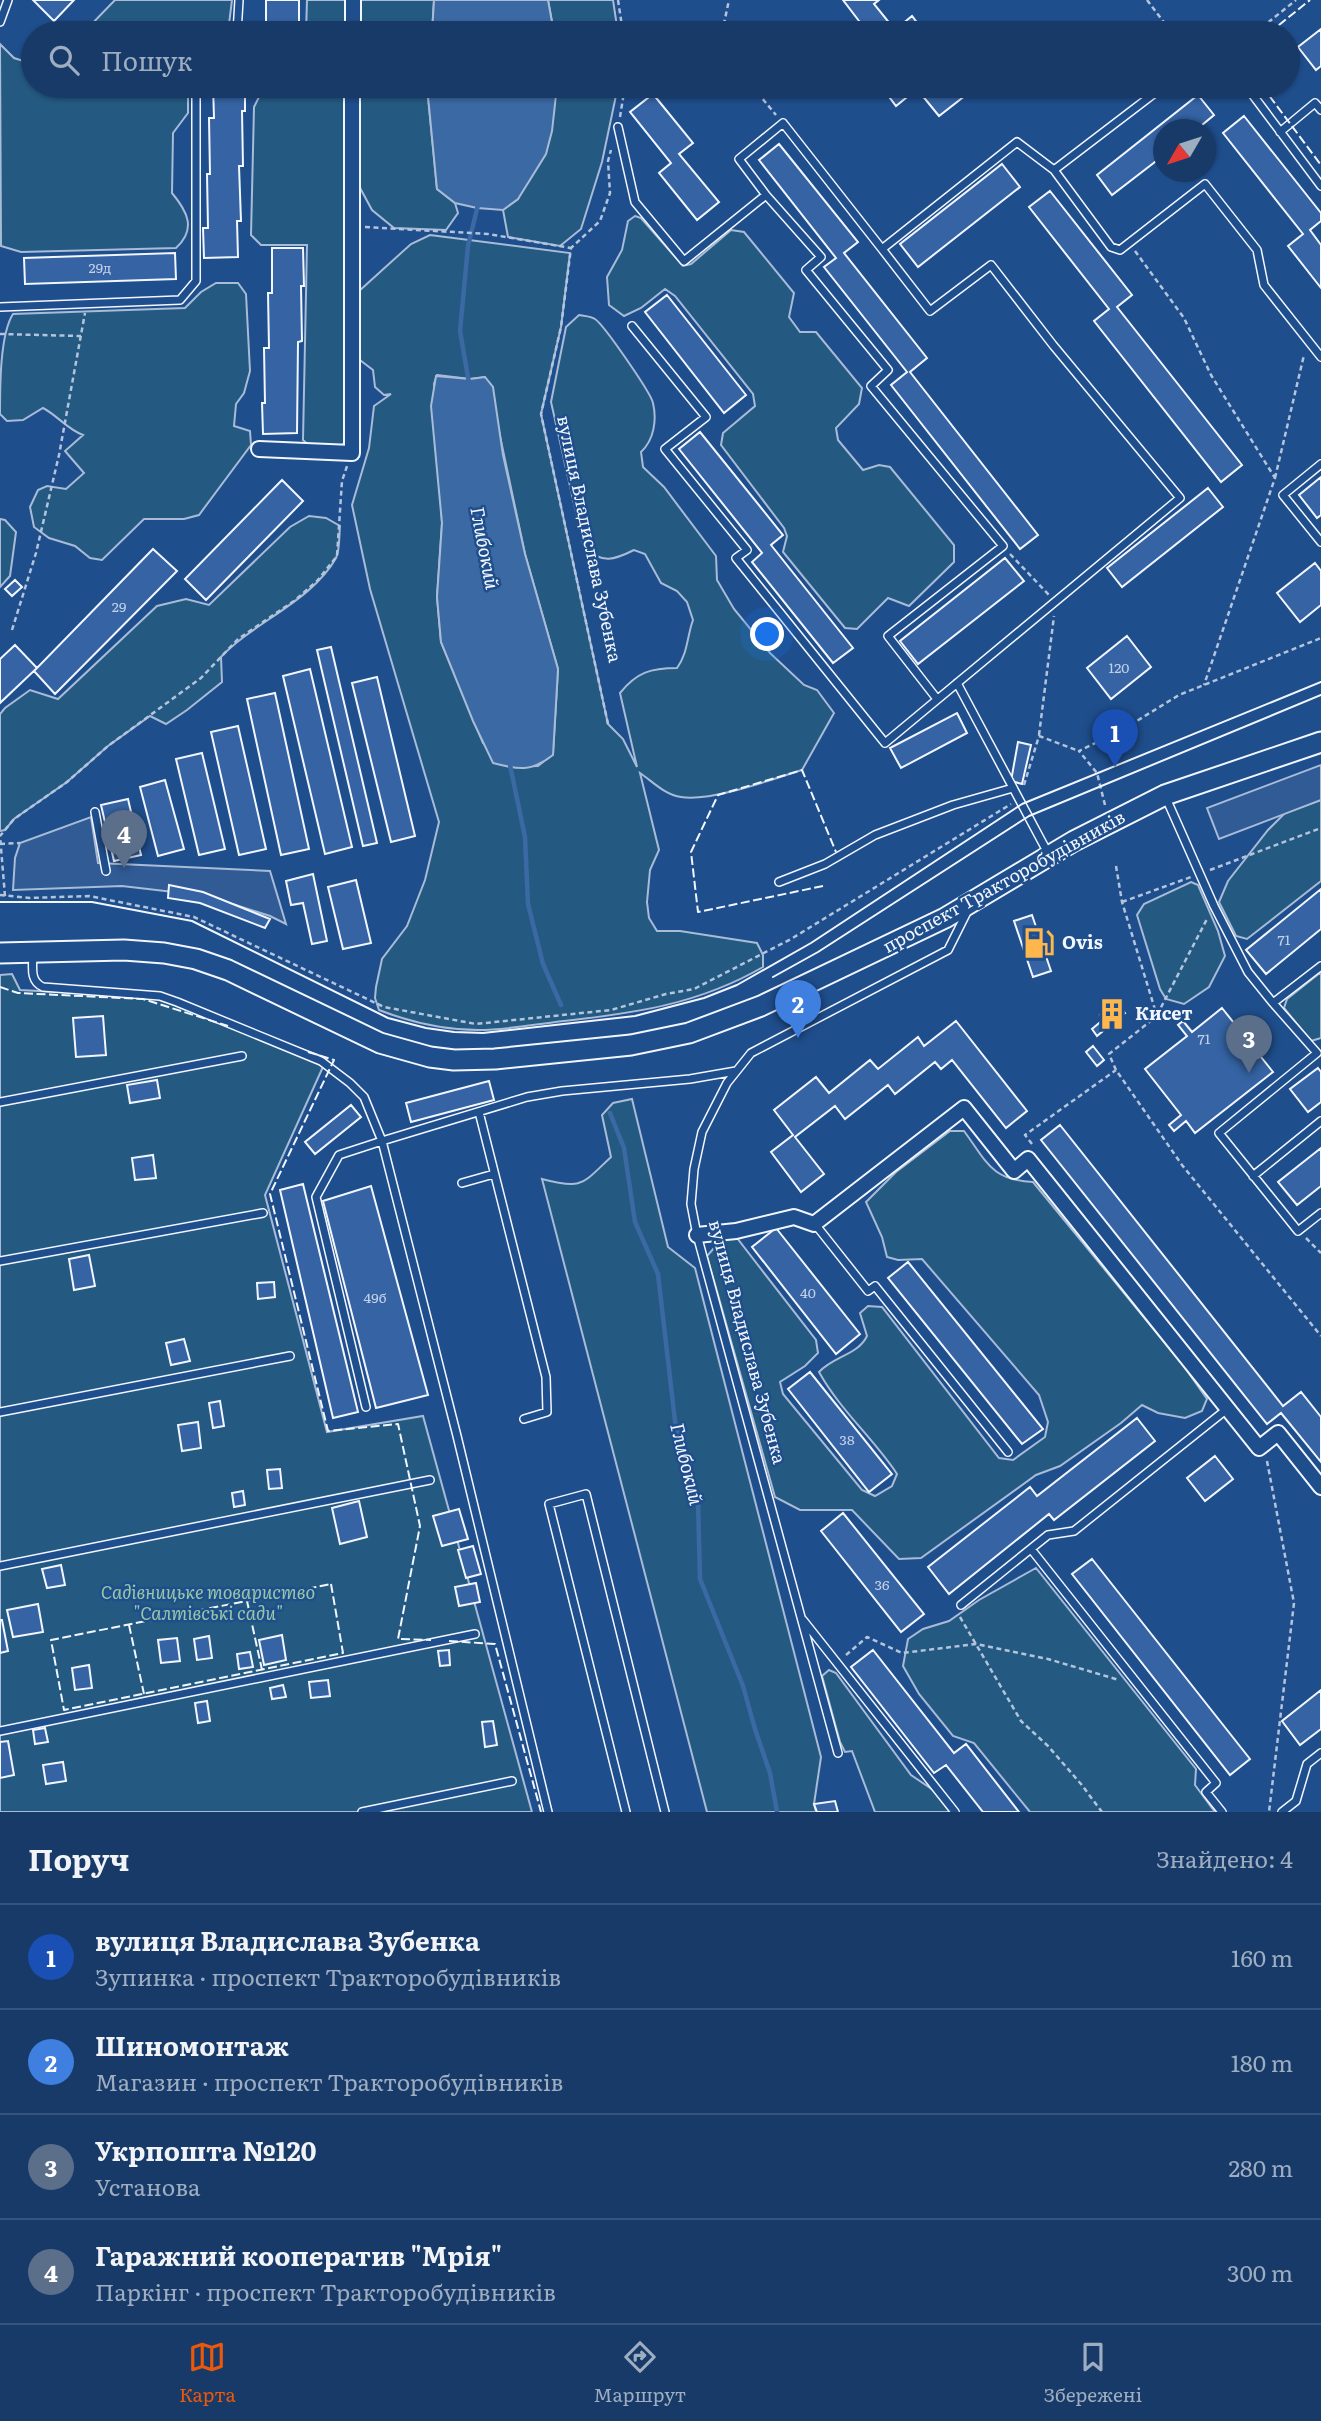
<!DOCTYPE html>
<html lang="uk">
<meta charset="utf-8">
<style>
body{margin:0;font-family:Literata,serif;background:#20416f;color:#f1f3f6}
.compass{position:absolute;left:1153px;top:119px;width:63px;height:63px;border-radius:50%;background:#173a69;box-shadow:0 2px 5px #0004;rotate:231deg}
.you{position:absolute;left:768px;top:635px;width:24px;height:24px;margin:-18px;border:5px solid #fff;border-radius:50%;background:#1a73e8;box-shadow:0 0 0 10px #1a73e833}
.badge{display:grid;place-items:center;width:46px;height:46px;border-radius:50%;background:#ea580c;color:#fff;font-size:23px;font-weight:700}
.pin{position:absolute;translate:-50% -58px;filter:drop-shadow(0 2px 4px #0008)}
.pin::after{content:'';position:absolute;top:37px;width:24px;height:21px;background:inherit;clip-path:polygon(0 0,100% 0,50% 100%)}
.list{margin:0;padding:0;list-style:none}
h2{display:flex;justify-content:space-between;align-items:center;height:91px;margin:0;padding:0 28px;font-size:30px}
h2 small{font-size:23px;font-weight:400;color:#9eadc0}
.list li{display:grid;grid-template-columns:46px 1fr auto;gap:21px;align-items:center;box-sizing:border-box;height:105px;padding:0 28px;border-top:2px solid #36547d}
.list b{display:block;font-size:26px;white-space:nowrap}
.list p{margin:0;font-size:23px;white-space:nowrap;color:#9eadc0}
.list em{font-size:23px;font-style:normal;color:#9eadc0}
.icon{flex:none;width:38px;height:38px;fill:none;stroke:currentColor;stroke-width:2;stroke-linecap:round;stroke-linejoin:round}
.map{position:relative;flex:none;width:1321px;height:1812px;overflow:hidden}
.search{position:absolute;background:#173a69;box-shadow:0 2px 5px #0004;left:21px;right:21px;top:21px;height:77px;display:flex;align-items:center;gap:18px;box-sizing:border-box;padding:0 24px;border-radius:38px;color:#9eadc0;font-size:26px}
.sheet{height:511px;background:#173a69}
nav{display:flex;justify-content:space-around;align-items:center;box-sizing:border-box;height:98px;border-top:2px solid #36547d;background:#173a69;font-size:19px;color:#9eadc0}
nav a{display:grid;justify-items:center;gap:4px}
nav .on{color:#ea580c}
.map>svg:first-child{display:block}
.green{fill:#245a82;stroke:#a8bbd7;stroke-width:2;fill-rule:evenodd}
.parking{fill:#305b95;stroke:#a8bbd7;stroke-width:2}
.water{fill:#3b69a3;stroke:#a8bbd7;stroke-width:2}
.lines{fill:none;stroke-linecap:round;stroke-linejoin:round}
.stream{stroke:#3b69a3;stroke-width:4.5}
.building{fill:#3563a3;stroke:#f2f6ff;stroke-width:2}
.lane-casing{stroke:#f2f6ff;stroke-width:10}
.street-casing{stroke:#f2f6ff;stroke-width:18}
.secondary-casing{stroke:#f2f6ff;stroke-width:23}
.path{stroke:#b3c4dc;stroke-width:2.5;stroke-dasharray:5 3.5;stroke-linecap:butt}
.lane{stroke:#1f4e8c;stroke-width:7}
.street{stroke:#1f4e8c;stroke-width:14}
.secondary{stroke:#1f4e8c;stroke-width:19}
.tram{stroke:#f2f6ff;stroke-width:2}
.fence{stroke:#f2f6ff;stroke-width:2;stroke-dasharray:9 3.5;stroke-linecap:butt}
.labels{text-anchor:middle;stroke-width:5;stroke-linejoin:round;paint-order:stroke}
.number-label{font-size:14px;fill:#c3d1e8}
.street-label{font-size:18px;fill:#f2f6ff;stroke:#1f4e8c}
.poi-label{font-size:18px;font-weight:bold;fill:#f2f6ff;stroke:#1f4e8c;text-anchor:start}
.park-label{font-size:18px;font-style:italic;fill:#97c8a6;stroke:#1f4e8c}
.water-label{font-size:19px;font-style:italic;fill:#f2f6ff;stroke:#1f4e8c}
</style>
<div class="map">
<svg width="1321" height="1812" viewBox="0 0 1321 1812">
<rect width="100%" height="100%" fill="#1f4e8c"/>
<path class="green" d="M115,0H232L229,24L210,33H83Z
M307,0H347V33H306Z
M361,0H434L432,33H360Z
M548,0H613L618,33H554Z
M0,44L14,58L33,64V86H188V113L173,133L172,193C187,211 197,229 176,248L21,252L1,246Z
M290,86H346L344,234L348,441L340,446H310L303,440L307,245H261L251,235L254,107L261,93Z
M360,86H427L437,189L455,203L458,213L446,230L394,228L372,210L359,186Z
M557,86H618L602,162L581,229L560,246L508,237L503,210L518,199L553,112Z
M635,216L641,218L683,266L691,264L731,230L744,232L794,293L789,317L800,332H816L862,388L859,404L836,428L838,440L863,470L879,465L890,467L954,545V562L909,606L888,598L857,629L845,628L783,552L787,536L784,528L721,445L723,433L755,406L753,394L675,296L665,289L641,308L624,316L609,305L607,277L622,250L628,221Z
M430,235L570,253L561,327L541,414L608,724L623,739L637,767L620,693C637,672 651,668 677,668C688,653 687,636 693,620L687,602L677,591L661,583L645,554L634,550C614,560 603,564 584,548L551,402L566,327L579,315C584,316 591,316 595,319C604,325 651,393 653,403C657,420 654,440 641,452L643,467L664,487L716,556L717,580L734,609L770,653L804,685L817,690L834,713L802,770C773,779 711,802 681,797C665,795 652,781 640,773L659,850L650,870L647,902L649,918L657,931H680L757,943L763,955V967C699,1004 636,1013 564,1021C536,1024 507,1030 479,1030C446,1030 410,1022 379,1010L375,998L376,987L382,959L407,926L425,880L439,822L370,589L352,505L369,448L374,406L391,394L384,395L375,387L373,370L356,357L358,292L411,244ZM437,375L470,379L485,377L497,422L525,554L558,669L553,754L538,766L510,767L483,743L441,642L437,597L442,523L434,384Z
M216,283H238L246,294L250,371L244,393L236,404L234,426L250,431L251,445L199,515L184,519H144L102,560L90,558L75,546L49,538L34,527L30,507L38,490L47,486L66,489L84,473L65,451L83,435C67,429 58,416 43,408L23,420L7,421L0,414C0,386 0,334 13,314L185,308L201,292Z
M309,516L326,518L340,526C339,535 340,550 336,558C312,601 254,622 221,657L222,682L187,710L166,724L150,716L108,746L67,782L14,819L5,830L0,831V714L5,708L30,690L58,699L157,606L186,599L209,605L290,527Z
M0,519L5,520L16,532L10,576L0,587Z
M1321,800V881L1247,939L1236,936L1219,902L1228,881L1268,830L1285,813Z
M1191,882L1198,885L1218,931L1225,956L1209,987L1184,1004L1166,999L1160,989L1137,915L1144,904Z
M1321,972V1038L1311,1041L1284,1008L1287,999Z
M12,974L20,990L154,997L327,1058L265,1195L327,1432L423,1416L532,1812H0V975Z
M632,1099L668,1247L695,1268L821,1757L814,1804L816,1812H707L542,1179C583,1190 582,1184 611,1157L602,1115L613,1103Z
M950,1131H964C987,1162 991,1180 1033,1182L1183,1365L1207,1399L1202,1411L1185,1418L1158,1413L1142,1405L1121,1423L1060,1466L1036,1475L921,1558L899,1559L852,1510H800L775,1497L707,1256L721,1240L737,1238L816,1340L818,1353L805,1366L780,1382L783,1394L862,1490L875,1496L892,1486L897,1474C874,1439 840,1410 819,1372C834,1356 858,1355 867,1336L860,1313L868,1306L882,1307L999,1458L1013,1460L1045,1437L1048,1422L1039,1395L922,1259L898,1260L887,1257L882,1237L866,1202L896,1172Z
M1036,1568L1196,1769L1195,1785L1215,1812H1030L974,1743L953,1736L919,1694L903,1666L908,1639L923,1629L949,1621L979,1600Z
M829,1670L836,1673L911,1775L936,1792L950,1812H875L852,1751L845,1752L840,1742L822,1676Z"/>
<path class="parking" d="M1321,765V800L1219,839L1207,808Z
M91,817L98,863L270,871L286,924L270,916L208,896L122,886L13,890L15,858L20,843Z"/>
<path class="water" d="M434,0H548L554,33H432Z
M427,86H557L552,131L546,154L518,199L503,210L477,208L455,203L437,189Z
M436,376L470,379L485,377L493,387L503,455L525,554L558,669L553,755C531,772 519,770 493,763L473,721L441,642L437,597L442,523L431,406Z"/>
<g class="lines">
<path class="stream" d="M469,383L460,331L468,246L478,205
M510,765L525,837L528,904L543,964L561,1005
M610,1113L624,1148L635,1222L658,1274L675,1421L698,1501L700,1579L743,1686L755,1729L770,1773L777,1812"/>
</g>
<path class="building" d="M33,0H74L54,21Z
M266,0H299V33H266Z
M843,0H879L874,4L895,30L912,16L925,33H843L859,21Z
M1321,29V66L1316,70L1298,47Z
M213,86H245V111H242L243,166H239L241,221H237L238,257L204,258L203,228H208L207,174H210L209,118H214Z
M881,86H967L971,91L939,116L917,89L896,106Z
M653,94L693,143L679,154L719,202L697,220L659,173L671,163L630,112Z
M1198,95L1214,115L1196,130H1164V155L1112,195L1097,175Z
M1244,116L1321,213V221L1310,230L1321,245V288L1288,246L1303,234L1223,133Z
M779,144L858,242L844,253L927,358L910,372L1038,535L1020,549L891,385L907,372L824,267L836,258L759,160Z
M1002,164L1020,187L918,267L900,244Z
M1050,191L1132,295L1117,307L1242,465L1221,482L1094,321L1109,309L1029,207Z
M272,248H303L304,286H301L302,341L298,342L297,433L263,434L262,403H265L264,348H269L268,293H272Z
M175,253L176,279L25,284L24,258Z
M667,295L746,395L724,413L645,312Z
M700,432L783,535L771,545L853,648L833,663L752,562L762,553L679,449Z
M1321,477V515L1317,518L1299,495Z
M282,480L303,501L206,600L185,579Z
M1208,488L1223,507L1122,587L1107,568Z
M153,549L177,571L55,694L34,671Z
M1005,558L1024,581L918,664L900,641Z
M1315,563L1321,571V605L1300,622L1277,593Z
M15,580L22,587L12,596L5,589Z
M1127,636L1151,667L1111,699L1087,668Z
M15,645L37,668L0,703V659Z
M331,647L377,843L363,846L317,650Z
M310,669L352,847L325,854L283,676Z
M377,677L415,836L391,842L352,683Z
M275,693L309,849L281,855L247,699Z
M957,713L967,733L901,768L890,748Z
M238,726L266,849L239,855L211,732Z
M1018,742L1031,745L1022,784L1011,781Z
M202,753L225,849L199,855L176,759Z
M165,780L184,849L158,856L140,787Z
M128,799L141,855L114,861L101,805Z
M313,874L327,941L312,944L303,903L291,905L286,881Z
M356,880L371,943L343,949L328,887Z
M169,885L203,892L270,919L265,928L200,903L168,898Z
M1321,889V929L1266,974L1246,950Z
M1032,915L1051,971L1033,977L1014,921Z
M1116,1002L1125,1013L1109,1026L1100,1015Z
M1222,1008L1273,1072L1195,1133L1186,1121L1174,1131L1169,1125L1181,1115L1145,1069L1187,1036L1178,1025L1183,1021L1192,1032Z
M103,1016L106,1055L76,1057L73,1018Z
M1104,1019L1109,1026L1097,1036L1092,1029Z
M956,1021L1027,1111L1006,1128L952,1060L941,1069L935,1062L895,1094L888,1085L845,1119L835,1106L795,1137L824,1174L801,1192L771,1152L793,1135L774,1110L816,1077L829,1093L870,1060L878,1069L918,1037L924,1046Z
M1093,1046L1104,1060L1097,1066L1086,1052Z
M1318,1068L1321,1072V1102L1308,1112L1290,1089Z
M157,1080L160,1098L130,1103L127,1085Z
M489,1081L494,1100L411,1122L406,1103Z
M351,1105L361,1117L315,1154L305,1142Z
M1060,1125L1283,1406L1301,1392L1321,1417V1462L1281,1413L1267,1424L1041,1140Z
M1321,1148V1186L1297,1205L1278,1182Z
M153,1155L156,1178L135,1180L132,1158Z
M303,1184L358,1412L333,1418L280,1190Z
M371,1186L428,1395L376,1408L323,1201Z
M776,1228L860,1334L836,1354L752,1247Z
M89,1255L95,1286L74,1290L69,1259Z
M908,1262L1043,1429L1022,1444L888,1278Z
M274,1282L275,1297L258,1299L257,1283Z
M184,1339L190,1361L171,1365L166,1343Z
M810,1372L892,1474L869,1492L788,1389Z
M220,1401L224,1426L213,1428L209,1403Z
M1137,1418L1155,1441L1054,1520L1049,1514L949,1594L928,1567L1030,1487L1037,1496Z
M198,1422L201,1448L182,1451L178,1425Z
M1215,1456L1233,1479L1205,1501L1187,1478Z
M280,1469L282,1488L269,1489L267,1470Z
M243,1491L245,1505L234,1507L232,1493Z
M359,1501L367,1537L340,1544L332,1508Z
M459,1509L468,1539L442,1546L433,1516Z
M843,1513L924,1614L901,1632L821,1531Z
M473,1546L481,1574L466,1578L458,1550Z
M1092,1559L1250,1759L1230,1775L1072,1574Z
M61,1565L65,1585L47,1588L42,1569Z
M476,1583L480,1602L459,1606L455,1587Z
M38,1604L43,1632L13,1637L7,1610Z
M0,1620H2L8,1651L0,1653Z
M282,1635L286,1660L264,1665L259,1640Z
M209,1636L212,1658L197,1660L194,1639Z
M177,1638L180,1661L161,1663L158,1640Z
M449,1650L450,1665L440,1666L438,1651Z
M873,1650L954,1753L966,1744L1019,1812H983L946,1765L934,1773L851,1667Z
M250,1652L253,1667L239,1669L237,1654Z
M89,1665L92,1688L75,1690L72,1668Z
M328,1680L330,1696L311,1698L309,1682Z
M283,1685L286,1697L272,1699L270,1688Z
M1321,1690V1729L1300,1745L1282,1721Z
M207,1701L210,1721L198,1723L195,1703Z
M493,1721L497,1745L485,1747L482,1722Z
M45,1728L48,1742L35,1744L33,1730Z
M8,1741L14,1775L0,1778V1742Z
M63,1762L66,1781L46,1784L43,1765Z
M835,1801L838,1812H817L814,1804Z"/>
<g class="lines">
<defs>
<path id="lane" d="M0,22L8,0
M237,33L239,0
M1246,86L1321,186
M618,127L635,202L684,261L766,195L739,159L783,123L882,249
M1280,132L1315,103L1321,110
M1054,170L1111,247L1120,250L1205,184L1257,250L1264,285L1321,357
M766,195L821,257L806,270L888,370L871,386L1003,546L888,636L937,699
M0,307L180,300L196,281V86
M632,326L706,417L665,449L747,550L736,558L885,743L1180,498L1053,345L991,265L930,311L882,249L1017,142L1054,170L1164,86
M1321,464L1283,495L1321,542
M957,683L1049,855
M1166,798L1214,906L1248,972L1273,1003L1321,966
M95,812L106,871
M779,882L825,864L875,835L953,805L1013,788
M33,953C33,966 29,981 43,987L160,996L177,1002L321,1061L350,1083L364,1097L382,1141L339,1155L316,1197L366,1407
M1273,1003L1317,1053L1219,1133L1298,1231L1321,1213
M0,1102L242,1056
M479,1112L546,1377L547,1412L524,1419
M1253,1176L1321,1121
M462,1183L494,1174
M815,1224L868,1291L875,1286L1008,1452
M0,1261L263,1213
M0,1412L290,1356
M1031,1549L1216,1783L1206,1792L1222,1812
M0,1566L430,1480
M961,1605L1048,1535L1074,1531L1227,1409
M803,1620L955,1812
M0,1731L475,1634
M838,1753L697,1235L691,1204L694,1169L702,1132L727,1083L751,1053L948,950L968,910
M362,1812L512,1781
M548,1812L457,1436L382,1141L527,1097L562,1091L690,1079L736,1071
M626,1812L549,1504L586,1494L665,1812
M1282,1812L1296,1801L1307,1764L1321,1753"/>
<path id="street" d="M353,33V0
M259,449L352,453V86
M697,1235L736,1231L794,1217L814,1224L964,1108L1014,1171L1028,1159L1259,1448L1278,1433L1321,1487"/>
<path id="secondary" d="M0,953L124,950L164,953L196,959L228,970L380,1043L430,1057L454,1060L495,1059L631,1045L689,1033L761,1006L945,918L1074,841L1165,795L1321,742"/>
</defs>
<use href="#lane" class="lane-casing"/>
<use href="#street" class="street-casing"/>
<use href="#secondary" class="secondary-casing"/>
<path class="path" d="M618,0L623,33
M1147,0L1172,33
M722,33L729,0
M1255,33L1296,0
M752,86L776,115
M620,117L625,86
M365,227L488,234L571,248
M1135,251L1184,318L1211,375L1275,478L1204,685
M0,334L81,336
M1275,478L1304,355
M1010,554L1049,595
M12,630L36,553L59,455L85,313
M608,724L541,414L561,327L571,248L600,221L610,193L608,161L611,150
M1039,735L1054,616
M1024,785L1039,736L1079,751
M1105,805L1097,773L1079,751L1122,730L1179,695L1321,638
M0,844L20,843
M1116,866L1122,902L1157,1016L1109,1054L1116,1070L1182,1165L1321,1336
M1210,870L1321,828
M0,895L30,898L89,896L194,917L384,1007L476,1024L611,1010L666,994L694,989L791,939L1011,804
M5,896L0,836L14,819L67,782L108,746L201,678L238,639L294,601L317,581L337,556L342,481L347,466
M1122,902L1191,877
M1157,1015L1207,919
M1032,1144L1025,1135L1116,1070
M1306,1238L1321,1253
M1267,1461L1294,1603L1269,1812
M960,1617L1021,1721L1048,1746L1081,1784L1102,1812
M846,1655L867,1637L902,1653L976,1644L1048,1659L1119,1680"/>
<use href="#lane" class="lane"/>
<use href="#street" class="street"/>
<use href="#secondary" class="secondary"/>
<path class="tram" d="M0,902H92L192,921L388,1018L426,1028L454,1032L483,1033L635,1016L704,998L737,985L811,943L1022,804L1321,682
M773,977L818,952L1029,816L1321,695"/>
<path class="fence" d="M1269,33L1310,0
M1262,86L1321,165
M823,886L698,912L691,852L718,795L802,770L836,852
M0,987L18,993L143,999L228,1026
M308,1052L334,1060L270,1194L328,1431L398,1424L420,1526L398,1639L431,1640
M331,1584L343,1653L64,1710L51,1640Z
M247,1601L262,1670
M129,1625L144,1694
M449,1641L495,1644L541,1812"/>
</g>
<defs>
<symbol id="fuel-bare" viewBox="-9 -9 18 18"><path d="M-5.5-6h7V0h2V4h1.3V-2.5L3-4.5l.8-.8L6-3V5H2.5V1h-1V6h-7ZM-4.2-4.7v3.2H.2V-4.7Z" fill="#ffb74d" stroke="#1f4e8c" stroke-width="2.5" paint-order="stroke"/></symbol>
<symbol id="building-bare" viewBox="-9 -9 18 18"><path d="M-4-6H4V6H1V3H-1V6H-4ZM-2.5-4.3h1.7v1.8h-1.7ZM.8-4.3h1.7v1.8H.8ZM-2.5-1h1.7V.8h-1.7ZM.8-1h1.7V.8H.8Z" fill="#ffb74d" stroke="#1f4e8c" stroke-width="2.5" paint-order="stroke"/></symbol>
</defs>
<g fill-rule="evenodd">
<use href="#fuel-bare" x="1017" y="921" width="44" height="44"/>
<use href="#building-bare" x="1090" y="992" width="44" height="44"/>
</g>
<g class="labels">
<g class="number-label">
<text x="100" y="273">29д</text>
<text x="119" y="612">29</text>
<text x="1119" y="673">120</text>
<text x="1284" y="945">71</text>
<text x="1204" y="1044">71</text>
<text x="808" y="1298">40</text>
<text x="375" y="1303">49б</text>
<text x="847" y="1445">38</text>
<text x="882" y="1590">36</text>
</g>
<g class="street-label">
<text transform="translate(589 539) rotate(78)" y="6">вулиця Владислава Зубенка</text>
<text transform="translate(1004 882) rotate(-29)" y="6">проспект Тракторобудівників</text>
<text transform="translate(747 1342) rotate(75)" y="6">вулиця Владислава Зубенка</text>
</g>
<g class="poi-label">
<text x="1062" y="949">Ovis</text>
<text x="1135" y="1020">Кисет</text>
</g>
<g class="park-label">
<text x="208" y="1599">Садівницьке товариство<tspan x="208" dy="21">"Салтівські сади"</tspan></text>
</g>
<g class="water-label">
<text transform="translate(485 548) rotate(79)" y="7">Глибокий</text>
<text transform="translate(687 1464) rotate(76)" y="7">Глибокий</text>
</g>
</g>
</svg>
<svg class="compass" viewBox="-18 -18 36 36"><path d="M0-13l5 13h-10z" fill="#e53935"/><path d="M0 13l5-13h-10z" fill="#9eadc0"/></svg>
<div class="you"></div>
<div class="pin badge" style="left:1115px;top:767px;background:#1a4fb4">1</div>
<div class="pin badge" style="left:798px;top:1038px;background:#3f7fe0">2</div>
<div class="pin badge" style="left:1249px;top:1073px;background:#5c6f8a">3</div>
<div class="pin badge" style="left:124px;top:868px;background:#5c6f8a">4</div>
<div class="search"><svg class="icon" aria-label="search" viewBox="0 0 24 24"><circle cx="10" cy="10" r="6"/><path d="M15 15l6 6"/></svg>Пошук</div>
</div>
<section class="sheet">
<h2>Поруч<small>Знайдено: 4</small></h2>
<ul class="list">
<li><span class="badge" style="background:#1a4fb4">1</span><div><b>вулиця Владислава Зубенка</b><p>Зупинка · проспект Тракторобудівників</p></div><em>160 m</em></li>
<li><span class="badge" style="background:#3f7fe0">2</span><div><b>Шиномонтаж</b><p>Магазин · проспект Тракторобудівників</p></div><em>180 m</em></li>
<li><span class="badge" style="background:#5c6f8a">3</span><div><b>Укрпошта №120</b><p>Установа</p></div><em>280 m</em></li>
<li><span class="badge" style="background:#5c6f8a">4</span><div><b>Гаражний кооператив &quot;Мрія&quot;</b><p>Паркінг · проспект Тракторобудівників</p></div><em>300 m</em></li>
</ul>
</section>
<nav>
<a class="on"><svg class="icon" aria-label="map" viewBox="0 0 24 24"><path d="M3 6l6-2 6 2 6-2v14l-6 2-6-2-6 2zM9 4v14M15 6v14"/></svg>Карта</a>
<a><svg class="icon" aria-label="directions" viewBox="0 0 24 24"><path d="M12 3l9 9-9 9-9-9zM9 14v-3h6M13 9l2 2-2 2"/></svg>Маршрут</a>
<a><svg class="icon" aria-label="saved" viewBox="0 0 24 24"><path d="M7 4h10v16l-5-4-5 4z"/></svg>Збережені</a>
</nav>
